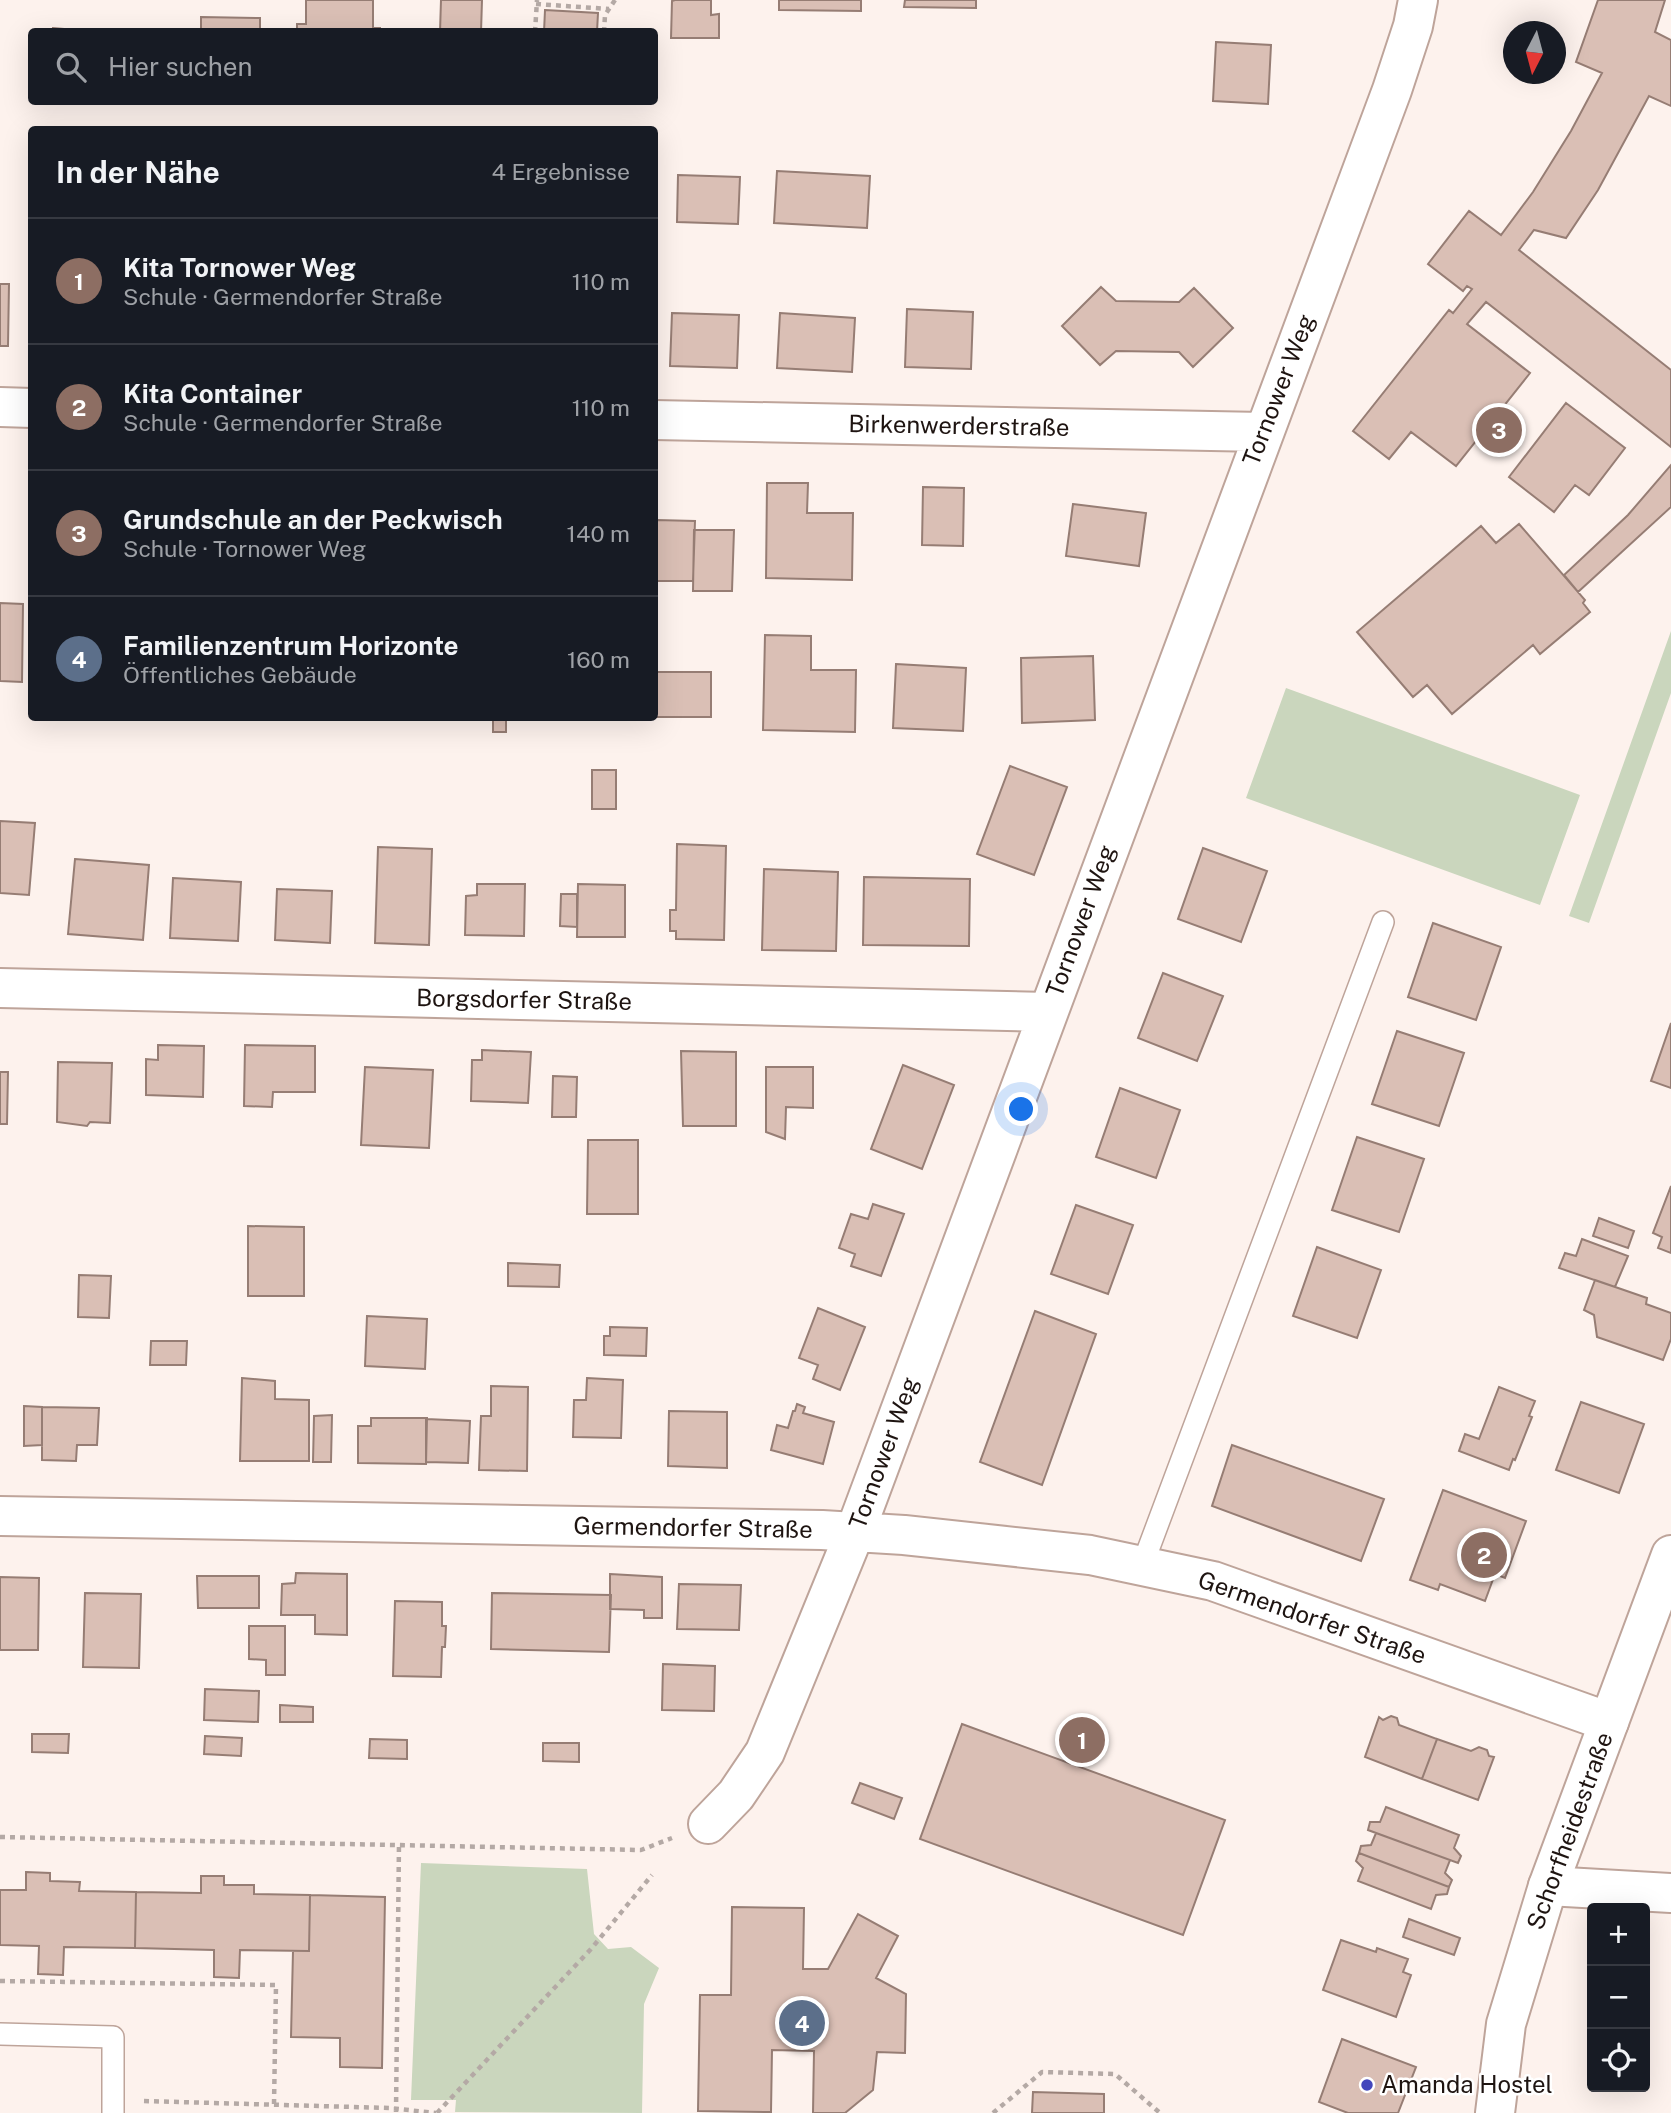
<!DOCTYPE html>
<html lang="de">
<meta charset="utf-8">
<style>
body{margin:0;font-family:"Public Sans",sans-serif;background:#20242c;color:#f1f3f6}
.controls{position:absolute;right:21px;bottom:21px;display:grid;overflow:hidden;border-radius:7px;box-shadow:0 7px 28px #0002}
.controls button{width:63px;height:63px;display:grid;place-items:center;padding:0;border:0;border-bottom:2px solid #363941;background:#171b24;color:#f1f3f6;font:35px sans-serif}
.compass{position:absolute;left:1503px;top:21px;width:63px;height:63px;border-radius:50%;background:#171b24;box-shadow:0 7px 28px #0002;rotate:186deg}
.you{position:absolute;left:1022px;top:1110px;width:24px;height:24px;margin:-18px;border:5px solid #fff;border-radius:50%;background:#1a73e8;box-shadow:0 0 0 10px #1a73e833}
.badge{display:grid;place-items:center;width:46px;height:46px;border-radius:50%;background:#a3a6dc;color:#fff;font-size:23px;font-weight:700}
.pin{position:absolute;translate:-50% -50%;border:4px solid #fff;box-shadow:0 2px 7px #0006}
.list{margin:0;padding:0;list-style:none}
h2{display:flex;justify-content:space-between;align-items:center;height:91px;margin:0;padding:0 28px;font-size:30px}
h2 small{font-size:23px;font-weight:400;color:#9ea1a6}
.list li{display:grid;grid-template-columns:46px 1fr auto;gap:21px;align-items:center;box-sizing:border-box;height:126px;padding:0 28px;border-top:2px solid #363941}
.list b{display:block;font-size:26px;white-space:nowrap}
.list p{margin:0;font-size:23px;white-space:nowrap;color:#9ea1a6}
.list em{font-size:23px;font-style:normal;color:#9ea1a6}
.icon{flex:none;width:38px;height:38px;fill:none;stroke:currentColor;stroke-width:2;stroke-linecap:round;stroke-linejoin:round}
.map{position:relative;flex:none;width:1671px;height:2113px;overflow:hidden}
.search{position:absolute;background:#171b24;box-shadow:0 7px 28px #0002;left:28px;top:28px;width:630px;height:77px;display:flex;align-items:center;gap:18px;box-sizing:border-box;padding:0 24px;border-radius:7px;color:#9ea1a6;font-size:26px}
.panel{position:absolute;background:#171b24;box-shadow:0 7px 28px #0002;left:28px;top:126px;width:630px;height:595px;border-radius:7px}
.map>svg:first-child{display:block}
.green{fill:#cad6bd}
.building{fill:#dabfb5;stroke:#967d74;stroke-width:2}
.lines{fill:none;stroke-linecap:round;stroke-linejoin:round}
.lane-casing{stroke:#bea49a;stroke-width:24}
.street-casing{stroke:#bea49a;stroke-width:42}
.secondary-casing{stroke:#bea49a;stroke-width:42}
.path{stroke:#b4a9a5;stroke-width:4.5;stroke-dasharray:5 5;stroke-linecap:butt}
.lane{stroke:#fff;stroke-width:21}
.street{stroke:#fff;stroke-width:38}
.secondary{stroke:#fff;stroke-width:38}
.poi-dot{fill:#4347bc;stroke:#fff;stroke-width:2.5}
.labels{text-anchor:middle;stroke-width:5;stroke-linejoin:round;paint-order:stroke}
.street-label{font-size:24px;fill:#1e1411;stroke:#fff}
.poi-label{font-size:24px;fill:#1e1411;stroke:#fff;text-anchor:start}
</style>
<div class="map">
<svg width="1671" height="2113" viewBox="0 0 1671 2113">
<rect width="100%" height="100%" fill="#fdf2ed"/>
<path class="green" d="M1671,631V693L1589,923L1569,916Z
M1286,688L1580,795L1540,905L1246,798Z
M421,1863L587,1869L594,1934L608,1949L631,1947L659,1968L644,2004L642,2113L455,2112L456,2100H411Z"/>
<path class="building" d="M306,0H373V28H380V32H297V24H306Z
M441,0H482L481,32H440Z
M675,0H711V15L719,14V38H671L672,1Z
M779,0H861V11L779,10Z
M905,0H976V8L904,7Z
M1598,0H1665L1655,32L1671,40V106L1649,96L1598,190L1566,238L1534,230L1519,250L1671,370V447L1486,302L1467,324L1530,373L1456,466L1411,432L1389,459L1353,431L1449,310L1453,313L1472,289L1467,286L1463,291L1428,264L1469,211L1501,235L1533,192L1571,131L1602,73L1576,62Z
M545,10L598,13L597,32H544Z
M201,17L260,18V32H201Z
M53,28L98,32H53Z
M1216,42L1271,45L1268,104L1213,101Z
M777,171L870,176L867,228L774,223Z
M678,175L740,177L738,224L677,222Z
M0,284H9L8,346H0Z
M1101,287L1116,301L1179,302L1194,288L1233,328L1193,367L1179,352L1116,351L1100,365L1062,326Z
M907,309L973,312L971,369L905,367Z
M672,313L739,315L737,368L670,366Z
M780,313L855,318L852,372L777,368Z
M1566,403L1625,448L1589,495L1575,485L1554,512L1509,477Z
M1671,465V507L1578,592L1564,575L1628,515Z
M767,483H808L807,513H853L852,580L766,578Z
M923,487L964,488L963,546L922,545Z
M1073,504L1146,513L1139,566L1066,556Z
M656,520L695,521L693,581H655Z
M1519,524L1585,600L1583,603L1590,612L1540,654L1533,645L1452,714L1427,685L1413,697L1357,632L1481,526L1496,543Z
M694,530H734L732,591H693Z
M0,603L23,604L22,682L0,681Z
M765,635L811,636V670H856L855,732L763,730Z
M1093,656L1095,720L1022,723L1021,658Z
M896,664L966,668L963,731L893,728Z
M654,672H711V717H654Z
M493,718H506V732H493Z
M1010,766L1067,787L1034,875L977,854Z
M592,770H616V809H592Z
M0,821L35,823L29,895L0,893Z
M677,844L726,846L724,940L676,939V931H670V910H676Z
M378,847L432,849L429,945L375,943Z
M1203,848L1267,871L1241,942L1178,919Z
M75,859L149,865L143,940L68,934Z
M764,869L838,872L836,951L762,950Z
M864,877L970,879L969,946L863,945Z
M173,878L241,882L238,941L170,938Z
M477,884H525L524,936L465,935L466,896L477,895Z
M578,884L625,885V937H577Z
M277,889L332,891L330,943L275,940Z
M561,894H577V927L560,926Z
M1433,923L1501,947L1476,1020L1408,997Z
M1163,973L1223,996L1197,1061L1138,1038Z
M1671,1023V1088L1651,1081Z
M1397,1031L1464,1053L1439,1126L1372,1104Z
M158,1045L204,1046L203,1097L146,1095V1059L158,1060Z
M245,1045L315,1046V1092H273L272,1107L244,1106Z
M482,1050L531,1052L528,1103L471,1101L472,1060H482Z
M681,1051L736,1052V1126H683Z
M58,1062L112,1063L110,1123L90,1122L87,1126L57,1122Z
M903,1065L954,1085L922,1169L871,1149Z
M365,1067L433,1070L429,1148L361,1145Z
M766,1067H813V1108L786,1107L785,1139L766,1132Z
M0,1072H8L7,1124H0Z
M553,1076L577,1077L576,1117H552Z
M1120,1088L1180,1110L1156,1178L1096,1157Z
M1357,1137L1424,1159L1399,1232L1332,1210Z
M588,1140H638V1214H587Z
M1671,1186V1253L1658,1248L1662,1237L1653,1233Z
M873,1204L904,1214L881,1276L851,1266L855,1254L839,1248L851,1214L868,1219Z
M1076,1205L1133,1225L1108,1294L1051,1274Z
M1599,1218L1634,1231L1628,1248L1593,1236Z
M248,1226L304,1227V1296H248Z
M1582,1239L1628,1256L1615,1287L1559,1268L1565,1253L1576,1256Z
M1317,1247L1381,1270L1357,1338L1293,1316Z
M508,1263L560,1265L559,1287L508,1286Z
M79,1275L111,1276L109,1318L78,1317Z
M1595,1280L1647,1298L1646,1304L1671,1313V1339L1663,1360L1597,1337L1594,1315L1584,1310Z
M818,1308L865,1327L840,1390L813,1379L818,1365L799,1358Z
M1035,1311L1096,1334L1042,1485L980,1462Z
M367,1316L427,1319L425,1369L365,1366Z
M610,1327L647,1328L646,1356L604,1355V1336H610Z
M151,1341H187L186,1365H150Z
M242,1378L275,1381V1399L309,1400V1461H240Z
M587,1378L623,1380L621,1438L573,1437L574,1400H586Z
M491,1386L528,1387L527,1471L479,1470L481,1416H491Z
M1499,1387L1535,1401L1529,1416L1532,1417L1515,1460L1513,1459L1509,1470L1459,1451L1465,1434L1479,1439Z
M1581,1402L1644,1424L1619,1493L1556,1470Z
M797,1404L805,1407L803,1413L834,1422L823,1464L771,1450L777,1425L788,1428L793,1411H795Z
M24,1406L42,1407V1445L24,1446Z
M42,1407L99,1408L97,1445H77L76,1461L42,1460Z
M669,1411L727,1412V1468L668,1466Z
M332,1415L331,1462H313L314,1416Z
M371,1418H427L426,1464L358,1463V1426H371Z
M426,1419L470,1421L468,1463L426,1462Z
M1232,1445L1384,1499L1361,1561L1212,1506Z
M1443,1490L1526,1521L1505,1578L1495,1574L1485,1601L1440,1584L1438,1590L1410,1580Z
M296,1573L347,1574V1635L315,1634V1615H281L282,1584L295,1583Z
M610,1574L662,1577V1618H644V1610L610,1609Z
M197,1576H259V1608H198Z
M0,1577L39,1578L38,1650H0Z
M679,1584L741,1585L739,1630L677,1629Z
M85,1593L141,1594L139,1668L83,1667Z
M492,1593L611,1595L609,1652L491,1649Z
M395,1601L442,1602V1626H446L445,1647H442L441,1677L393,1676Z
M249,1626H285V1675H266V1660L249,1659Z
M663,1664L715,1666L714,1711L662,1710Z
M205,1689L259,1691L258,1722L204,1720Z
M280,1705L313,1707V1722H280Z
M1391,1716L1397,1718L1399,1725L1437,1739L1422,1779L1365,1757L1379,1717L1383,1720Z
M962,1724L1225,1820L1183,1935L920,1839Z
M32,1734H69L68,1753L32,1752Z
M205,1736L242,1738L241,1756L204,1754Z
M370,1739L407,1740V1759L369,1758Z
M1437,1739L1471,1751L1479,1747L1487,1750L1489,1756L1494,1757L1478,1800L1422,1779Z
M543,1743H579V1762L543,1761Z
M860,1783L902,1798L894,1819L852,1803Z
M1386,1807L1459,1835L1454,1848L1461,1856L1458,1863L1368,1830L1370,1822H1380Z
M1376,1833L1450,1860L1445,1873L1452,1880L1449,1887L1359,1853L1361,1846L1371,1845Z
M1359,1853L1449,1887L1447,1894L1436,1895L1431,1909L1358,1881L1363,1868L1356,1861Z
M26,1872L50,1873V1881L80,1882L79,1891L136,1892L135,1948L64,1947L63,1975L38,1974L39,1946L0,1945V1890H26Z
M201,1876H224V1885H254V1894L310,1895L309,1951L240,1950L239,1978L214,1977V1950L135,1948L136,1892L201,1893Z
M310,1895L385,1897L382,2068L340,2067V2038L291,2037L293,1951H309Z
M732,1907L804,1908L803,1969H828L858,1914L898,1936L876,1978L906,1994L905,2053L877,2052L873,2090L845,2113H813L814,2051L772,2050L771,2112L698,2111L700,1995H731Z
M1409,1919L1460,1938L1454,1955L1403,1937Z
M1341,1940L1376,1952L1377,1948L1408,1959L1403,1972L1411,1975L1396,2017L1323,1990Z
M1342,2039L1416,2067L1398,2113H1348L1319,2102Z
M1033,2092L1104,2094V2113H1032Z"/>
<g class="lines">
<defs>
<path id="lane" d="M1142,1566L1383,922
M0,2034L113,2037V2113"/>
<path id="street" d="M0,407L32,408
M654,420L1263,432
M0,988L1048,1012
M0,1516L822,1530L904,1535L1090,1555L1213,1581L1609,1722
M708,1824L736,1795L765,1752L855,1532L1392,90L1413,26L1418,0
M1548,1886L1671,1893"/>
<path id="secondary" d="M1495,2113L1506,2024L1548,1886L1671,1555"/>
</defs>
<use href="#lane" class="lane-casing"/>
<use href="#street" class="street-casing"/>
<use href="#secondary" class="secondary-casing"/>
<path class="path" d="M536,4L609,9
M535,32L537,0
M604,32L605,15L615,0
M0,1837L641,1850L672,1838
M0,1981L276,1985L274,2105
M144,2101L389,2108L436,2113
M396,2112L399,1843
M437,2113L591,1949L652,1875
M993,2113L1042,2072L1115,2074L1160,2113"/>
<use href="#lane" class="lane"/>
<use href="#street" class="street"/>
<use href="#secondary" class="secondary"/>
</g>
<circle class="poi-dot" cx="1367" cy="2085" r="7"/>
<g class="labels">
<g class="street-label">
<text transform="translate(1279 390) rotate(-69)" y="8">Tornower Weg</text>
<text transform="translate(959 426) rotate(1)" y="8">Birkenwerderstraße</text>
<text transform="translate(1081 921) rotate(-70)" y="8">Tornower Weg</text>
<text transform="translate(524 1000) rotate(1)" y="8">Borgsdorfer Straße</text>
<text transform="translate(884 1453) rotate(-70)" y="8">Tornower Weg</text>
<text transform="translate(693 1528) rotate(1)" y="8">Germendorfer Straße</text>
<text transform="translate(1312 1618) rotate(19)" y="8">Germendorfer Straße</text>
<text transform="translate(1570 1831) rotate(-70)" y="8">Schorfheidestraße</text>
</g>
<g class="poi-label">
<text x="1381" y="2093">Amanda Hostel</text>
</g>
</g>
</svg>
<div class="controls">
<button>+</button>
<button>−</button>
<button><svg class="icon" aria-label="locate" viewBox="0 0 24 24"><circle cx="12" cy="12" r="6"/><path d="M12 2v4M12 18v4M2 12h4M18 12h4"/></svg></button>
</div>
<svg class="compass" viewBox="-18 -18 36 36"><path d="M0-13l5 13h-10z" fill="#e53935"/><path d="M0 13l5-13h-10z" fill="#9ea1a6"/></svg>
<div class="you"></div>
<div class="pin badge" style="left:1082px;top:1740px;background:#8d6e63">1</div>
<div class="pin badge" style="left:1484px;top:1555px;background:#8d6e63">2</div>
<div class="pin badge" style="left:1499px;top:430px;background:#8d6e63">3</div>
<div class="pin badge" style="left:802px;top:2023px;background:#5c6f8a">4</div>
<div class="search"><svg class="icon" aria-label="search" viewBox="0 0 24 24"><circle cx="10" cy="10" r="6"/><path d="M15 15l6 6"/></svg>Hier suchen</div>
<section class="panel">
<h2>In der Nähe<small>4 Ergebnisse</small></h2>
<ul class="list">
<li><span class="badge" style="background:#8d6e63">1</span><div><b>Kita Tornower Weg</b><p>Schule · Germendorfer Straße</p></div><em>110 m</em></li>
<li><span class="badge" style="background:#8d6e63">2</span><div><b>Kita Container</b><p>Schule · Germendorfer Straße</p></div><em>110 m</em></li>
<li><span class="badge" style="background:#8d6e63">3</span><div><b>Grundschule an der Peckwisch</b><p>Schule · Tornower Weg</p></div><em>140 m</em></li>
<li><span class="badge" style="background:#5c6f8a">4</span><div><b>Familienzentrum Horizonte</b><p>Öffentliches Gebäude</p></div><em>160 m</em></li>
</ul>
</section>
</div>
